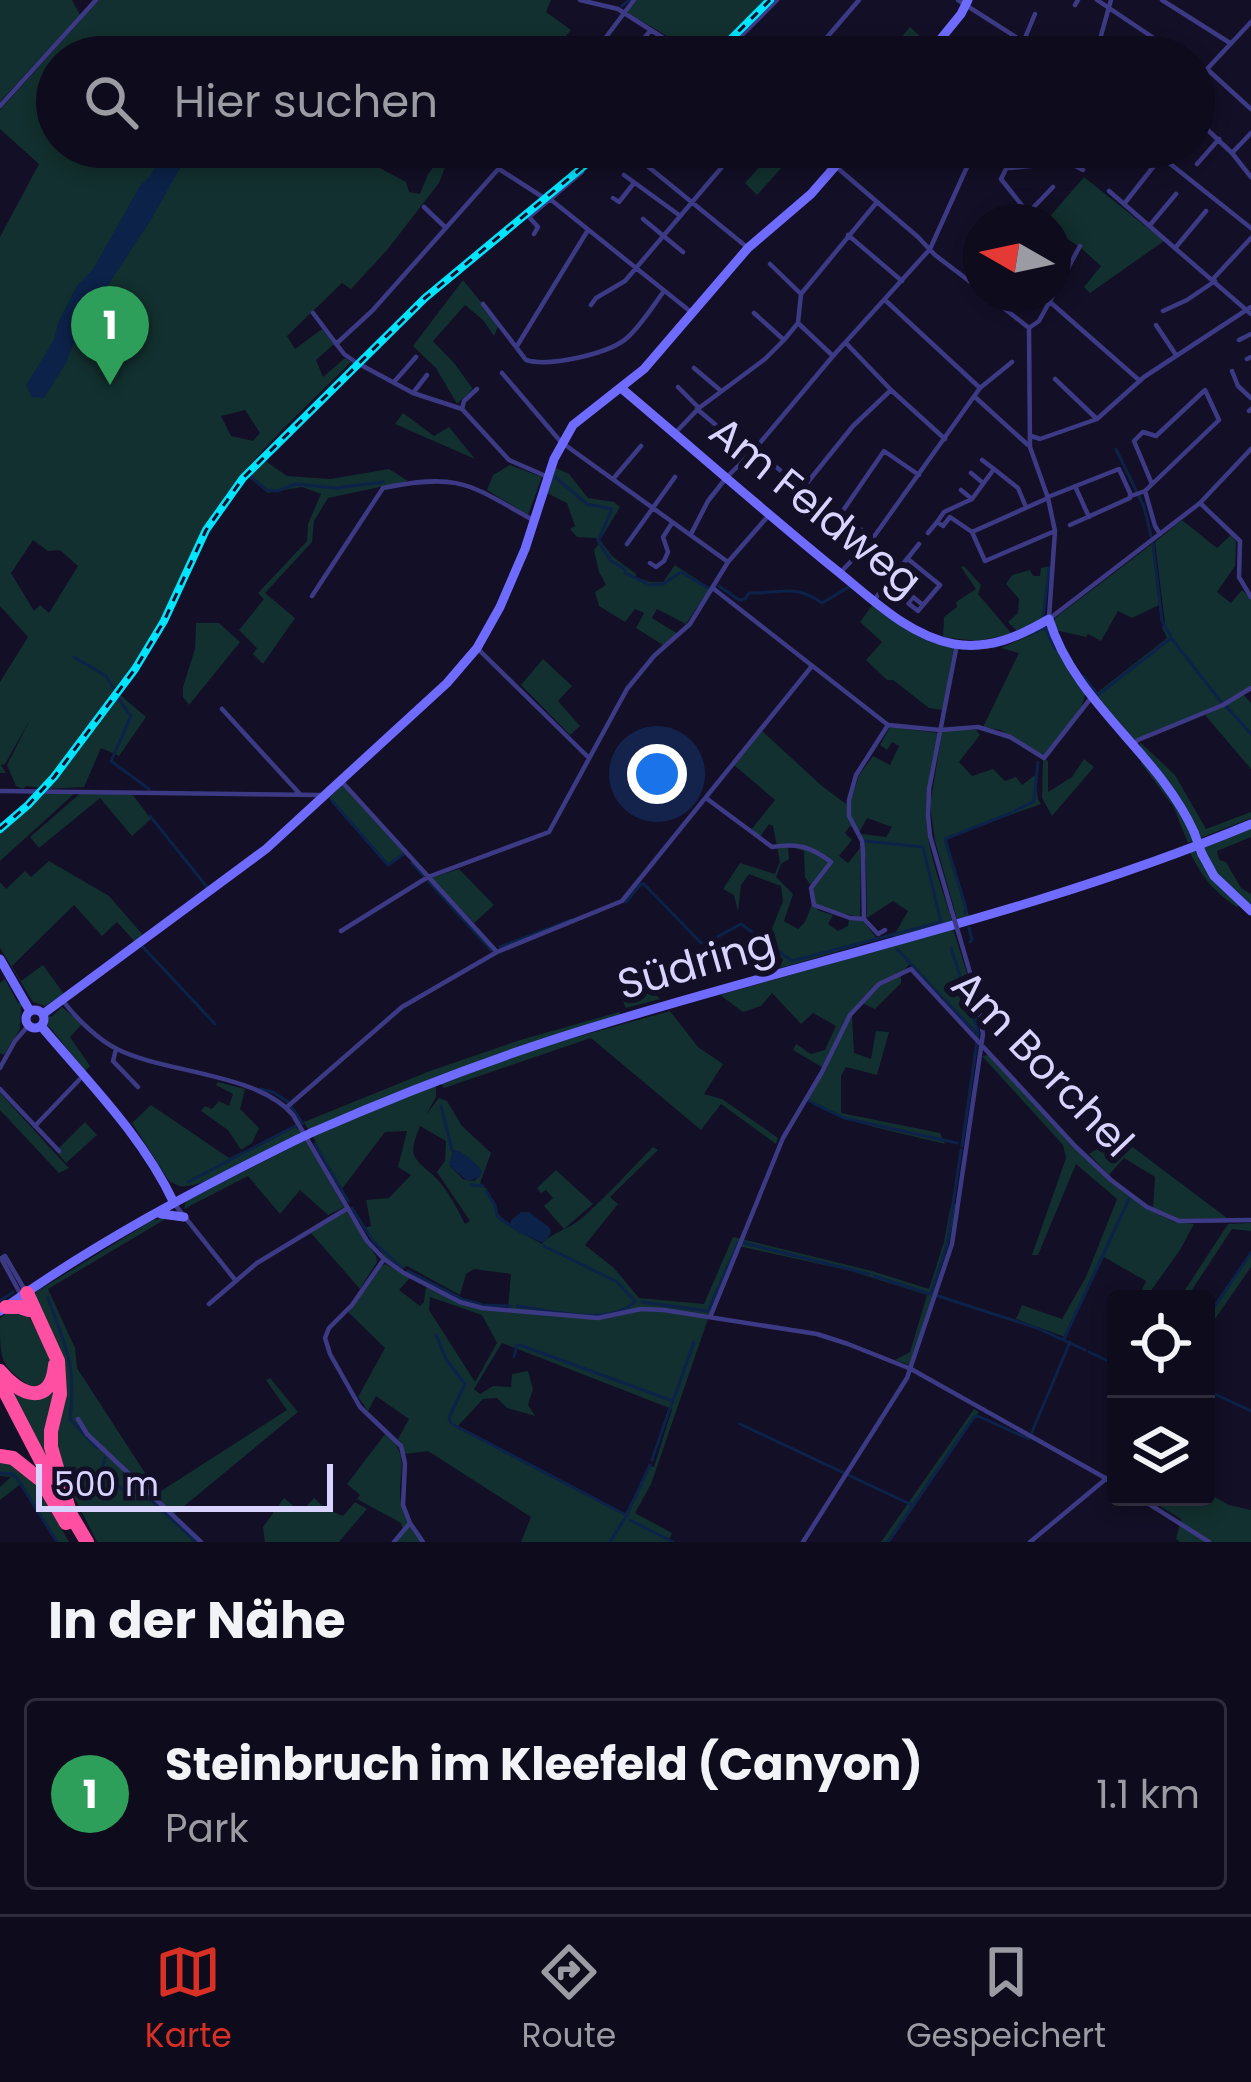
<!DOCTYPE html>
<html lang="de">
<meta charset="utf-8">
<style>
body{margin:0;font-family:Poppins,sans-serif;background:#171425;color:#f1f3f6}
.controls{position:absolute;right:36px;bottom:36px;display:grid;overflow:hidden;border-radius:12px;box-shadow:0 6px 18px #0003}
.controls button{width:108px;height:108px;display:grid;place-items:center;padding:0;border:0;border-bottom:3px solid #2e2b3b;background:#0e0b1c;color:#f1f3f6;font:60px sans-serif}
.compass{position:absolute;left:963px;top:204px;width:108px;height:108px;border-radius:50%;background:#0e0b1c;box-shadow:0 6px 18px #0003;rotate:279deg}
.scale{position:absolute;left:36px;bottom:30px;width:297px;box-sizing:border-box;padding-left:12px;border:6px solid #d9d4ff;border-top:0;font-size:33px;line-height:42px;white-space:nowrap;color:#d9d4ff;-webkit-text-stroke:9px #130f26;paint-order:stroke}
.you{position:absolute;left:657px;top:774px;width:42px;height:42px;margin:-30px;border:9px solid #fff;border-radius:50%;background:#1a73e8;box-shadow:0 0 0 18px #1a73e833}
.badge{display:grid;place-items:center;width:78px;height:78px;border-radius:50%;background:#d93025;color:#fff;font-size:39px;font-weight:700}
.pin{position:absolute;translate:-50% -99px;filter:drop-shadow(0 3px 6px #0008)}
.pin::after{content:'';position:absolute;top:63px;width:42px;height:36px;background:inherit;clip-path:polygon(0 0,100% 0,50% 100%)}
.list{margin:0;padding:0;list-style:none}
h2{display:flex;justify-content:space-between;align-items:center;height:156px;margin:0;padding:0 48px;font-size:51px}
h2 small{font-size:39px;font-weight:400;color:#9b9ba3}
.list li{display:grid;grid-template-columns:78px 1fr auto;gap:36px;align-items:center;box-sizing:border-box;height:192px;margin:0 24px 24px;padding:0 24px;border:3px solid #2e2b3b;border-radius:12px}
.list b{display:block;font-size:45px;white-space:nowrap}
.list p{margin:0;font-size:39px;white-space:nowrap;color:#9b9ba3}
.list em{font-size:39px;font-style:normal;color:#9b9ba3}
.icon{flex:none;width:66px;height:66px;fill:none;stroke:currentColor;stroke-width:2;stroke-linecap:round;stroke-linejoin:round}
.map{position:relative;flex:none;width:1251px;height:1542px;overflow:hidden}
.search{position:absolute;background:#0e0b1c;box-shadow:0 6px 18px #0003;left:36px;right:36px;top:36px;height:132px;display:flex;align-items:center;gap:30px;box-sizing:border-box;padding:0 42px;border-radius:66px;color:#9b9ba3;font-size:45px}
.sheet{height:372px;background:#0e0b1c}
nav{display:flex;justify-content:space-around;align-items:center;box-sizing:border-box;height:168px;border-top:3px solid #2e2b3b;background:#0e0b1c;font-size:33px;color:#9b9ba3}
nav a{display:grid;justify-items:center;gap:6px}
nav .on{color:#d93025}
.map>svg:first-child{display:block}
.green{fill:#12302f;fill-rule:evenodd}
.water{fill:#0c2248}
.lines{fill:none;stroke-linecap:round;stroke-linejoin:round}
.stream{stroke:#0c2248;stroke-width:3}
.street{stroke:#3d3a85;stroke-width:4.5}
.secondary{stroke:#6f6bff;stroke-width:9}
.highway{stroke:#ff4fa3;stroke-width:14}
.rail-casing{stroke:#00e5ff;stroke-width:8}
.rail{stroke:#130f26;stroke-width:3;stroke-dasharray:9;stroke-linecap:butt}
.street-bridge{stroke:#3d3a85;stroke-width:4.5}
.secondary-bridge{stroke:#6f6bff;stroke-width:9}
.labels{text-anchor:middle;stroke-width:12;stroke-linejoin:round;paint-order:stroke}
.street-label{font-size:42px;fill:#d9d4ff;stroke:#130f26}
</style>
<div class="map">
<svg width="1251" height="1542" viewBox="0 0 1251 1542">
<rect width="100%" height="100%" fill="#130f26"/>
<path class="green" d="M0,0H72L80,15L0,102Z
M99,0H551L546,12L571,30L561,42L582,57H431L425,55L414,36L402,39L403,49L377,40L368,53L373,57H57V147H381L380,168L406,182L409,192L420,194L428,174L435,165L432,157L436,147H453L439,183L387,250L351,289L342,283L287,336L295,349L322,329L334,344L316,360L323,377L345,358L351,362C304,409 252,455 215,510C189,549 178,594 154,633C122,688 80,738 41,788L26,786L23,789L16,786L7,765L31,718L5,764L1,765L6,773H0V682L28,637L0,606V237L39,164L0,129V110ZM245,410L260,433L253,441L231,436L221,416ZM33,540L48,551L60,550L78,566L49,613L40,605L34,611L11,573Z
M637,0H765L710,57H701L627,12Z
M910,27L930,45L920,57H911L896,44Z
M770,155L783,166L757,195L745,183Z
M1084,177L1164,241L1090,293L1084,287L1101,266L1081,248L1053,229V222H1045Z
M463,280L499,324L494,336L483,320L465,305L433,341L454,363L473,389L457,404L436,368L413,346Z
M403,413L434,436L449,427L475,459L395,424Z
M264,460L287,476L330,479L389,469L408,481L328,498L314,521L312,542L265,593L295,618L263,664L253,654L257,648L239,630L264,599L258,593L307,541L308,524L321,494L302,487L268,493L247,476Z
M510,465L542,477L528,515L487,490L493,475Z
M556,468L569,474L588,498L614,502L620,507L600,540L612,556L636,574V577L650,582H663L675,565L710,588L686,624L657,609L652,618L678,634L663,645L636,628L644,613L635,609L625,622L599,606L595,592L606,585L599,572L594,550L599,544L596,538L577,537L570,529L575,526L567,503L547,493Z
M1182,520L1217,548L1231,535L1236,542L1235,566L1217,592L1231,603L1242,590L1251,599V686L1220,704L1133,741L1094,695L1167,638L1162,627L1165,623L1155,542Z
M1152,544L1159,605L1132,618L1118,611L1101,641L1088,634L1086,637L1055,630V618Z
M964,566L981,585L978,594L1012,634L976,641L943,637L944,617L957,607L956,602L976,589L961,567Z
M1049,566L1042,618L1018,632L1008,622L1018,613L1019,599L1006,584L1012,575L1030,570L1033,576H1040L1041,568Z
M874,603L954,646L943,710L929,708L893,680H887L866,660L882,642L860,622Z
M196,623H219L240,642L189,705L183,697V687L195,649Z
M1049,627L1086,693L1081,708L1045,756L1000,730L983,727L1019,653L1001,648Z
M543,659L572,686L558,701L580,726L570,735L521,685Z
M119,694L146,717L119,756L101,748L84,787L45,789Z
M1244,695L1251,703V769L1205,715Z
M890,727L938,733C931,767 922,803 928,838C933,866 944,894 952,921L893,937L908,911L893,901L867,918L866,861L861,834L886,837L892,827L867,818L860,831L850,826L845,833L852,840L839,856L848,863L861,847L860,917L819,908L817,910L833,915L828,924L838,931L848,926L849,920L863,921L878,940L780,968L783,959L765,946L783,901L781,886L749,874L741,885L738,912L734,895L723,889L740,863L775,874L780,862L773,826L769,824L760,837L751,830L775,800L734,765L762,731L822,786L849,806L859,775L873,756L890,765L899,746L892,742L887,750L880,745ZM788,846L804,851L805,877L814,890V899L805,922L798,929L784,921L793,894L776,877L781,864L789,859Z
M946,730H976L980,735L959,762L972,776L993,769L1005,781L1016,777L1022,785L1035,775L1038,799L1041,804L946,838L969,916L957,919L935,841L930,805L942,733Z
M1140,742L1175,775L1206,829L1251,812V818L1188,843L1173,806L1141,763Z
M1045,759L1048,761V792L1072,777L1084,759L1094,767L1052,816L1042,798L1043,760Z
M342,785L404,853L388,867L329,798Z
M82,792L133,795L151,819L132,836L100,798L39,848L30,837Z
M75,793L0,861V831L41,794Z
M1251,828V837L1217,851L1219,860L1226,862L1241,888L1251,894V907L1244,900L1237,907C1214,892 1202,877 1189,851Z
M49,861L109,896L143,935L134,941L117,922L102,936L74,905L12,966L21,981L43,965L64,994L45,1006L33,1002L0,948V882L6,889L25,871L31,877Z
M459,869L494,905L474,923L431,878Z
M953,929L975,998L978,1033L909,964L901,975V983L875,1009L862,1003L852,1016L854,1053L871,1059L876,1031L889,1032L877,1075L846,1067L841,1076V1113L940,1133L945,1144C900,1132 847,1125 807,1101L825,1069L793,1050L796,1044L811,1054L825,1050L836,1026L813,1013L801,1024L772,993L761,1006L743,1012L720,995Z
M5,979L18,1003L21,1002L24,1007H21L20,1029L4,1055L0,1053V983Z
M637,984L641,988L648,985L660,999L626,1008L621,996Z
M62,1007L82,1024L70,1037L90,1066L85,1071L49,1026L47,1028L49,1015L51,1017Z
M670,1011L698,1047L723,1064L704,1094L722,1099L778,1138L776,1144L721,1104L701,1130L591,1038L444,1088L441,1084L541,1047Z
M619,1012L622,1016L434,1079L308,1130L304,1122L430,1071L517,1041Z
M989,1055L1075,1148L1146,1208L1174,1222L1194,1224L1180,1250L1145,1299H1138L1146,1281L1104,1257L1065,1337L1016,1319L1022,1305L1062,1319L1086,1277L1117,1199L1076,1164L1038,1255H1032L1066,1158L1063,1145L982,1056Z
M218,1082L245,1089L240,1109L259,1128L252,1143L241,1150L228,1130L201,1111L205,1106L212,1109L219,1101L229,1106L233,1094L216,1085Z
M436,1085V1097L426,1115L439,1098L447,1101L462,1126L491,1153L480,1183C493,1193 492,1204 500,1216C511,1231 527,1235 542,1244C552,1232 568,1230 582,1218C607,1196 630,1170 653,1147L658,1150L610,1197L618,1204L585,1245L614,1268L639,1298L704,1304L733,1237L872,1271L929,1289L944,1242L950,1209L956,1203L949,1243L910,1365L895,1360L910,1352L927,1295L851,1271L738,1246L708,1319L651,1484L635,1513L672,1533L669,1540L673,1542H521L531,1517L428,1451L404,1454L398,1439L409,1419L376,1396L368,1411L358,1397L385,1348L348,1312L381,1266L386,1264L410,1278L399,1290L420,1306L424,1302L426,1287L464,1305L511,1313V1309L508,1308L511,1274L474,1269L466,1274L460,1295L407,1266L402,1269L386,1258L363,1228L371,1226L366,1200L389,1198L411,1175L398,1167L407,1131L385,1132L341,1190L313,1137L357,1116ZM420,1126L446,1141L445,1161L437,1172L470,1221L465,1224C459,1211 446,1187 433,1175C412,1157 408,1156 420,1126ZM453,1150C467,1152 473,1165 480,1176L474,1181L463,1179L450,1166ZM430,1297L482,1315L497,1343L475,1382L429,1310ZM502,1343L672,1409L654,1467L650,1466L625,1514L457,1427L483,1399L497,1398L507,1408L535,1416L528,1405L533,1389L528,1371L512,1374L511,1387L493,1386L480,1394L474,1389Z
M0,1093L65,1164L69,1168L59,1173L0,1110Z
M151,1105L229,1158L296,1127L302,1133C273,1148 218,1183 187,1186C177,1187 178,1185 169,1181L132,1123Z
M85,1122L97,1135L66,1163L56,1151Z
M1118,1136L1227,1218L1179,1219L1153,1208L1155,1177L1124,1158L1109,1175L1089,1154Z
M306,1140L344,1207L328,1215L300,1190L280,1214L248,1176L184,1209L186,1201Z
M556,1170L593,1204L564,1229L544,1206L553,1198L546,1190L541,1193L537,1188Z
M346,1211L376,1256L377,1262L360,1289L311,1233Z
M169,1217L48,1289L75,1348L77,1368L158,1493L287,1410L266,1380L270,1378L298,1412L172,1516L198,1542H97L66,1481L58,1455L56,1432L64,1391L35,1299L36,1292L153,1220Z
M1251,1223V1231L1232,1229L1186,1299H1179L1228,1224Z
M1251,1251V1267L1206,1332V1317Z
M26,1311L51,1358L50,1377L34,1390C0,1363 0,1365 0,1318L8,1312Z
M55,1378V1474L9,1385L23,1393Z
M974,1409L979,1412L890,1542H881Z
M386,1433C414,1458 394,1478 402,1507C405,1519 416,1531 421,1542H395L403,1529L401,1523L357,1499L360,1495L347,1484Z
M5,1459L32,1478L69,1542H56L22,1483L0,1500V1487L11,1477L0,1476V1460Z
M1206,1492L1229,1505L1251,1510V1542H1180L1176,1539L1181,1519L1145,1497H1206Z
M284,1498L301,1512L314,1498L326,1509L343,1516L355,1502L367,1509L339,1542H265L263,1527Z"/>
<path class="water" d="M167,147H195L196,149L189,152L152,218L79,329L67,361L44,398L32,397L26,385L54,340L58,323L77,286L93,269L140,186L150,176Z
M454,1150C465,1152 475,1162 482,1171L480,1177L468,1181L453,1169L449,1163Z
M521,1212H529L550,1228L551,1233L544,1243L519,1233L510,1226L511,1220Z"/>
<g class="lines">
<path class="stream" d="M622,6L629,0
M1116,449L1144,507L1151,536
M251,477L267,490L278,491L295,484L336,488L383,482
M555,477L587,504L612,509L598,541L611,561L625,569V573L646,583
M1153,544L1162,621L1170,635
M649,585L663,584L681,572L708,588
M719,586L739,600L745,599L749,593C781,594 794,583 822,603L849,587
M1043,618L1049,568
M993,647L1045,628L1055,649
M74,657L106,676L115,691
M1083,676L1098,695L1171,638L1222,703
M117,697L131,716L111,761L149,789
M1226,706L1251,734
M332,801L388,865L404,854
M1015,811L1034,801L1038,762
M150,816L207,887
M412,863L491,950
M626,902L641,884H644L701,943H706L741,924L792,961L941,922L923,847L865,841
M965,914L966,908L945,839L1011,813
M969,928L972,940L970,942
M143,947L215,1024
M500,947L571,920
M951,948L978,1031
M897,949L940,995
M944,999L976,1033
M260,1089L273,1092L288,1102
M809,1101L844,1118L957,1143
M291,1106L303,1124
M441,1106L452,1150
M315,1144L348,1201
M962,1146L978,1034
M188,1182L295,1126
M471,1185L483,1186
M486,1191L495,1205L497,1216L511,1226
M352,1208L373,1241L401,1267
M744,1243L869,1274
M544,1246L617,1282L634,1300
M408,1271L462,1299
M874,1276L930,1294
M931,1294L947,1244L961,1150
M938,1296L1037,1328L1085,1350
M48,1298C65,1347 77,1364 70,1419L97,1448
M465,1300L482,1305L511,1306
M0,1301L13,1292
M642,1302L708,1311L738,1243
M517,1306C551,1310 608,1327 636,1301
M1206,1319L1251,1253
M436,1335L447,1361L465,1384L449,1418L451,1423
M1064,1339L1129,1199
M520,1345L673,1401
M1089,1352L1116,1365
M514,1357L517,1345
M1206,1390L1251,1411
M672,1404L694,1342
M740,1424L912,1505
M454,1425L628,1516
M105,1458L102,1470L126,1493L141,1491L196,1542
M652,1460L670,1408
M0,1473L12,1474L17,1478L57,1542
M628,1512L650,1465
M630,1520L673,1542
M610,1542L625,1518
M888,1542L974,1417L978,1416L1029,1439L1070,1342"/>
<path class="street" d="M580,0L618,9L693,57
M958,0L1047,57
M1097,0L1182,57
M1162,0L1230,43
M1075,5L1078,0
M385,43L424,57
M385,43L382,50L386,54L397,49
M591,57L634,0
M628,57L651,30
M720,57L777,0
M810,57L859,0
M979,57L974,53L981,40
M1017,57L1035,14
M1095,57L1111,0
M1207,69L1251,109
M1194,83L1251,22
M0,106L96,0
M1194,117L1232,153L1251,177
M498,147L511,155
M624,147L748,248
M813,147L918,237L935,255L981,290
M1149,147L1251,228
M975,149L1010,168L1068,162L1083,170
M1232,153L1251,133
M1197,164L1219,139
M1007,167L1001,179L1028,213L1024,222
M499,169L541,196
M624,175L679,215
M1109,191L1251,314
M613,198L619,202L634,183
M550,199L691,312
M1124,204L1161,157
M424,207L446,228
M1028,213L1053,187
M643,219L683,252
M1150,225L1176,194
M534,234L538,227L529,217L582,172
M848,235L902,281
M1176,247L1206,211
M770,264L801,294
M968,279L981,260
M1213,279L1251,238
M986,294L1029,328L1030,447L1048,498L1055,531L1049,617
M1041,294L1140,381
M885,300L980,388
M483,304L526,360C549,367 610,354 628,337C642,324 653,306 664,291
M591,305L596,298L625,281L739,147
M1163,311L1187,300L1215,281
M313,313L344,354L354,361
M754,313L784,340
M798,323L833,356
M1156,325L1176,355
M1029,328L1039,321L1080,246
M1239,340L1251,334
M846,343L891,390L945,439
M336,344L372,311L518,147
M517,346L588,230
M1247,359L1251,357
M361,365L413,393L462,409L509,460L548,477
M694,368L720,390
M1232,371L1238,386L1251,398
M502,373L561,442L728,562
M1055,379L1097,419
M394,382L416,357
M678,387L699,408
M413,393L427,375
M975,397L1028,445
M462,409L464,401L477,389
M697,409L717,426
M1249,411L1251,409
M677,431L699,408L765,359L784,340L798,323L801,294L877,202
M1031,436L1040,439L1097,419L1144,377L1251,307
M754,450L820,501L873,538
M982,460L994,469
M971,473L983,483
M613,479L641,446
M1075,486L1089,517
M803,488L853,426L891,390
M961,490L972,499
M1145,491L1155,526L1160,534
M1131,496L1145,491L1219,420L1205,390L1156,436L1143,432L1134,441L1152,484
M1048,497L1119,469L1130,493V498L1070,525
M1200,503L1240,541L1239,577L1251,597
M840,515L884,451L919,475
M937,522L944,512L972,499L994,469L1018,488L1026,507
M972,532L1048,498
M928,533L937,522L943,526L950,517L972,532L985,561L1055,531
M691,534L708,501L726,478L754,450L833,356L930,249L976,147
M627,544L675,477
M908,559L940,585L918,611L908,603L913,597L923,605
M650,563L656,567L664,561L668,552L663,537L672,523
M840,573L873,538L980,388L1012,362
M714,589L888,725L940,730L978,727L1010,737L1044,758L1091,698
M312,596L383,488C462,472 469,485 535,521
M874,600L919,544
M1049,619L1200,503L1251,449
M477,648L588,757
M222,709L299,793
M1133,745L1138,740L1223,705L1251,688
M343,783L497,952
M0,791L320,795
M706,798L772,847C797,843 810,846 831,862L811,888L814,905L850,918L864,919
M952,912L930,836L928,816L929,789L957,644
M885,930L878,934L864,919L863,852L862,841L849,816V800L856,775L888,725
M341,931L428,877L549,832L627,689L654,656L690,624L728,562L769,515
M63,1001C76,1018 99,1041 119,1050C167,1073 259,1074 293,1115L367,1241L384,1259L404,1273L460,1302L482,1308L598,1318L641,1309L664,1310L817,1334L848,1344L911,1369L1116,1484
M116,1049L113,1061L138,1087
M0,1068L15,1041L28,1026
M0,1089L59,1151
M287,1107L402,1007L497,952L622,901L812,666
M35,1126L79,1080
M176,1206L236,1281
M1,1258L21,1295
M0,1259L5,1256L26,1292
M384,1259L352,1305L329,1328L325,1338L330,1354L360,1407L401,1446L405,1463L403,1505L410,1523L423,1542
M209,1304L257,1263L348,1208
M711,1315L783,1138L822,1072L850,1015L879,984L911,969L1076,1147L1111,1180L1147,1207L1179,1221L1251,1220
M78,1419L87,1434L201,1542
M1138,1497L1209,1542
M394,1542L410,1523
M803,1542L907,1378L952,1244L983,1034L977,997L960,938
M1030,1542L1107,1478"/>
<path class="secondary" d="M926,57L961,14L968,0
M621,388C691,447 760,508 831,566C868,595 906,635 954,644C990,650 1020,636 1049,619C1075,704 1158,752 1194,832
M1202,854L1214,876L1251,911
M0,959L30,1011
M26 1019a9 9 0 1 1 18 0a9 9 0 1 1-18 0Z
M43,1014L266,849L447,683L477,648L500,607L525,549L554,459L573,425L644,369L748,248L811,194L852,147
M41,1026C89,1083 142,1135 174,1203
M313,1132C411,1089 511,1051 613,1021C826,956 1045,910 1251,824
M161,1214L184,1217
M0,1311C93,1244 195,1190 298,1139"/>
<path class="highway" d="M27,1293L58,1361L60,1394L51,1431V1447L71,1516
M6,1307H20L29,1310
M0,1371C19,1395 51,1408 55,1365
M0,1382L54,1486
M0,1456L13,1458L42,1481
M41,1480L66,1523
M68,1510L87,1542"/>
<defs>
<path id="rail" d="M713,57L770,0
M0,829L28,805L54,777L135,669L164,621L206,530L243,478L425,298L607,147"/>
</defs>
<use href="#rail" class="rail-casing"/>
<use href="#rail" class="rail"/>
<path class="street-bridge" d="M952,912L960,938"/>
<path class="secondary-bridge" d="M1194,832L1202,854
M298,1139L313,1132"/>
</g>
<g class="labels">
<g class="street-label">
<text transform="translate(816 506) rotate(39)" y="15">Am Feldweg</text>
<text transform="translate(696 963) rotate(-16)" y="15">Südring</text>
<text transform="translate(1043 1063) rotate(46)" y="15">Am Borchel</text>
</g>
</g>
</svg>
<div class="controls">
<button><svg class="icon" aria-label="locate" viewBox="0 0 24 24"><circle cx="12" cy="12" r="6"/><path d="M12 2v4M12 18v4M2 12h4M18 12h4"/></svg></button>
<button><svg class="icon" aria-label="layers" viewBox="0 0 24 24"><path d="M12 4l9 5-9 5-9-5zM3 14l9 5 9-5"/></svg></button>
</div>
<svg class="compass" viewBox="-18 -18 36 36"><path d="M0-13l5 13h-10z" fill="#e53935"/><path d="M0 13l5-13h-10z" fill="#9b9ba3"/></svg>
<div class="scale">500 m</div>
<div class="you"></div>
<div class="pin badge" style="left:110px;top:385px;background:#2e9e5b">1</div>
<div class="search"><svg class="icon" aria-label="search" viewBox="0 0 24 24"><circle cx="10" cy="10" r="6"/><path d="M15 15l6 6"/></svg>Hier suchen</div>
</div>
<section class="sheet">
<h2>In der Nähe<small></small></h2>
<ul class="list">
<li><span class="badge" style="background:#2e9e5b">1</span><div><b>Steinbruch im Kleefeld (Canyon)</b><p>Park</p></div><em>1.1 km</em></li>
</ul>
</section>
<nav>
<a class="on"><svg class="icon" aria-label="map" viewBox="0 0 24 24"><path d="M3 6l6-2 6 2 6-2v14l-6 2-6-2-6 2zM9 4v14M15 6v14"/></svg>Karte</a>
<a><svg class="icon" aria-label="directions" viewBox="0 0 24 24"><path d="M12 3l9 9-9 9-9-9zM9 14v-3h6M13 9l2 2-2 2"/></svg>Route</a>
<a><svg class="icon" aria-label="saved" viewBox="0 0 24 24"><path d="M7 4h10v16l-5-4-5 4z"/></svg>Gespeichert</a>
</nav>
